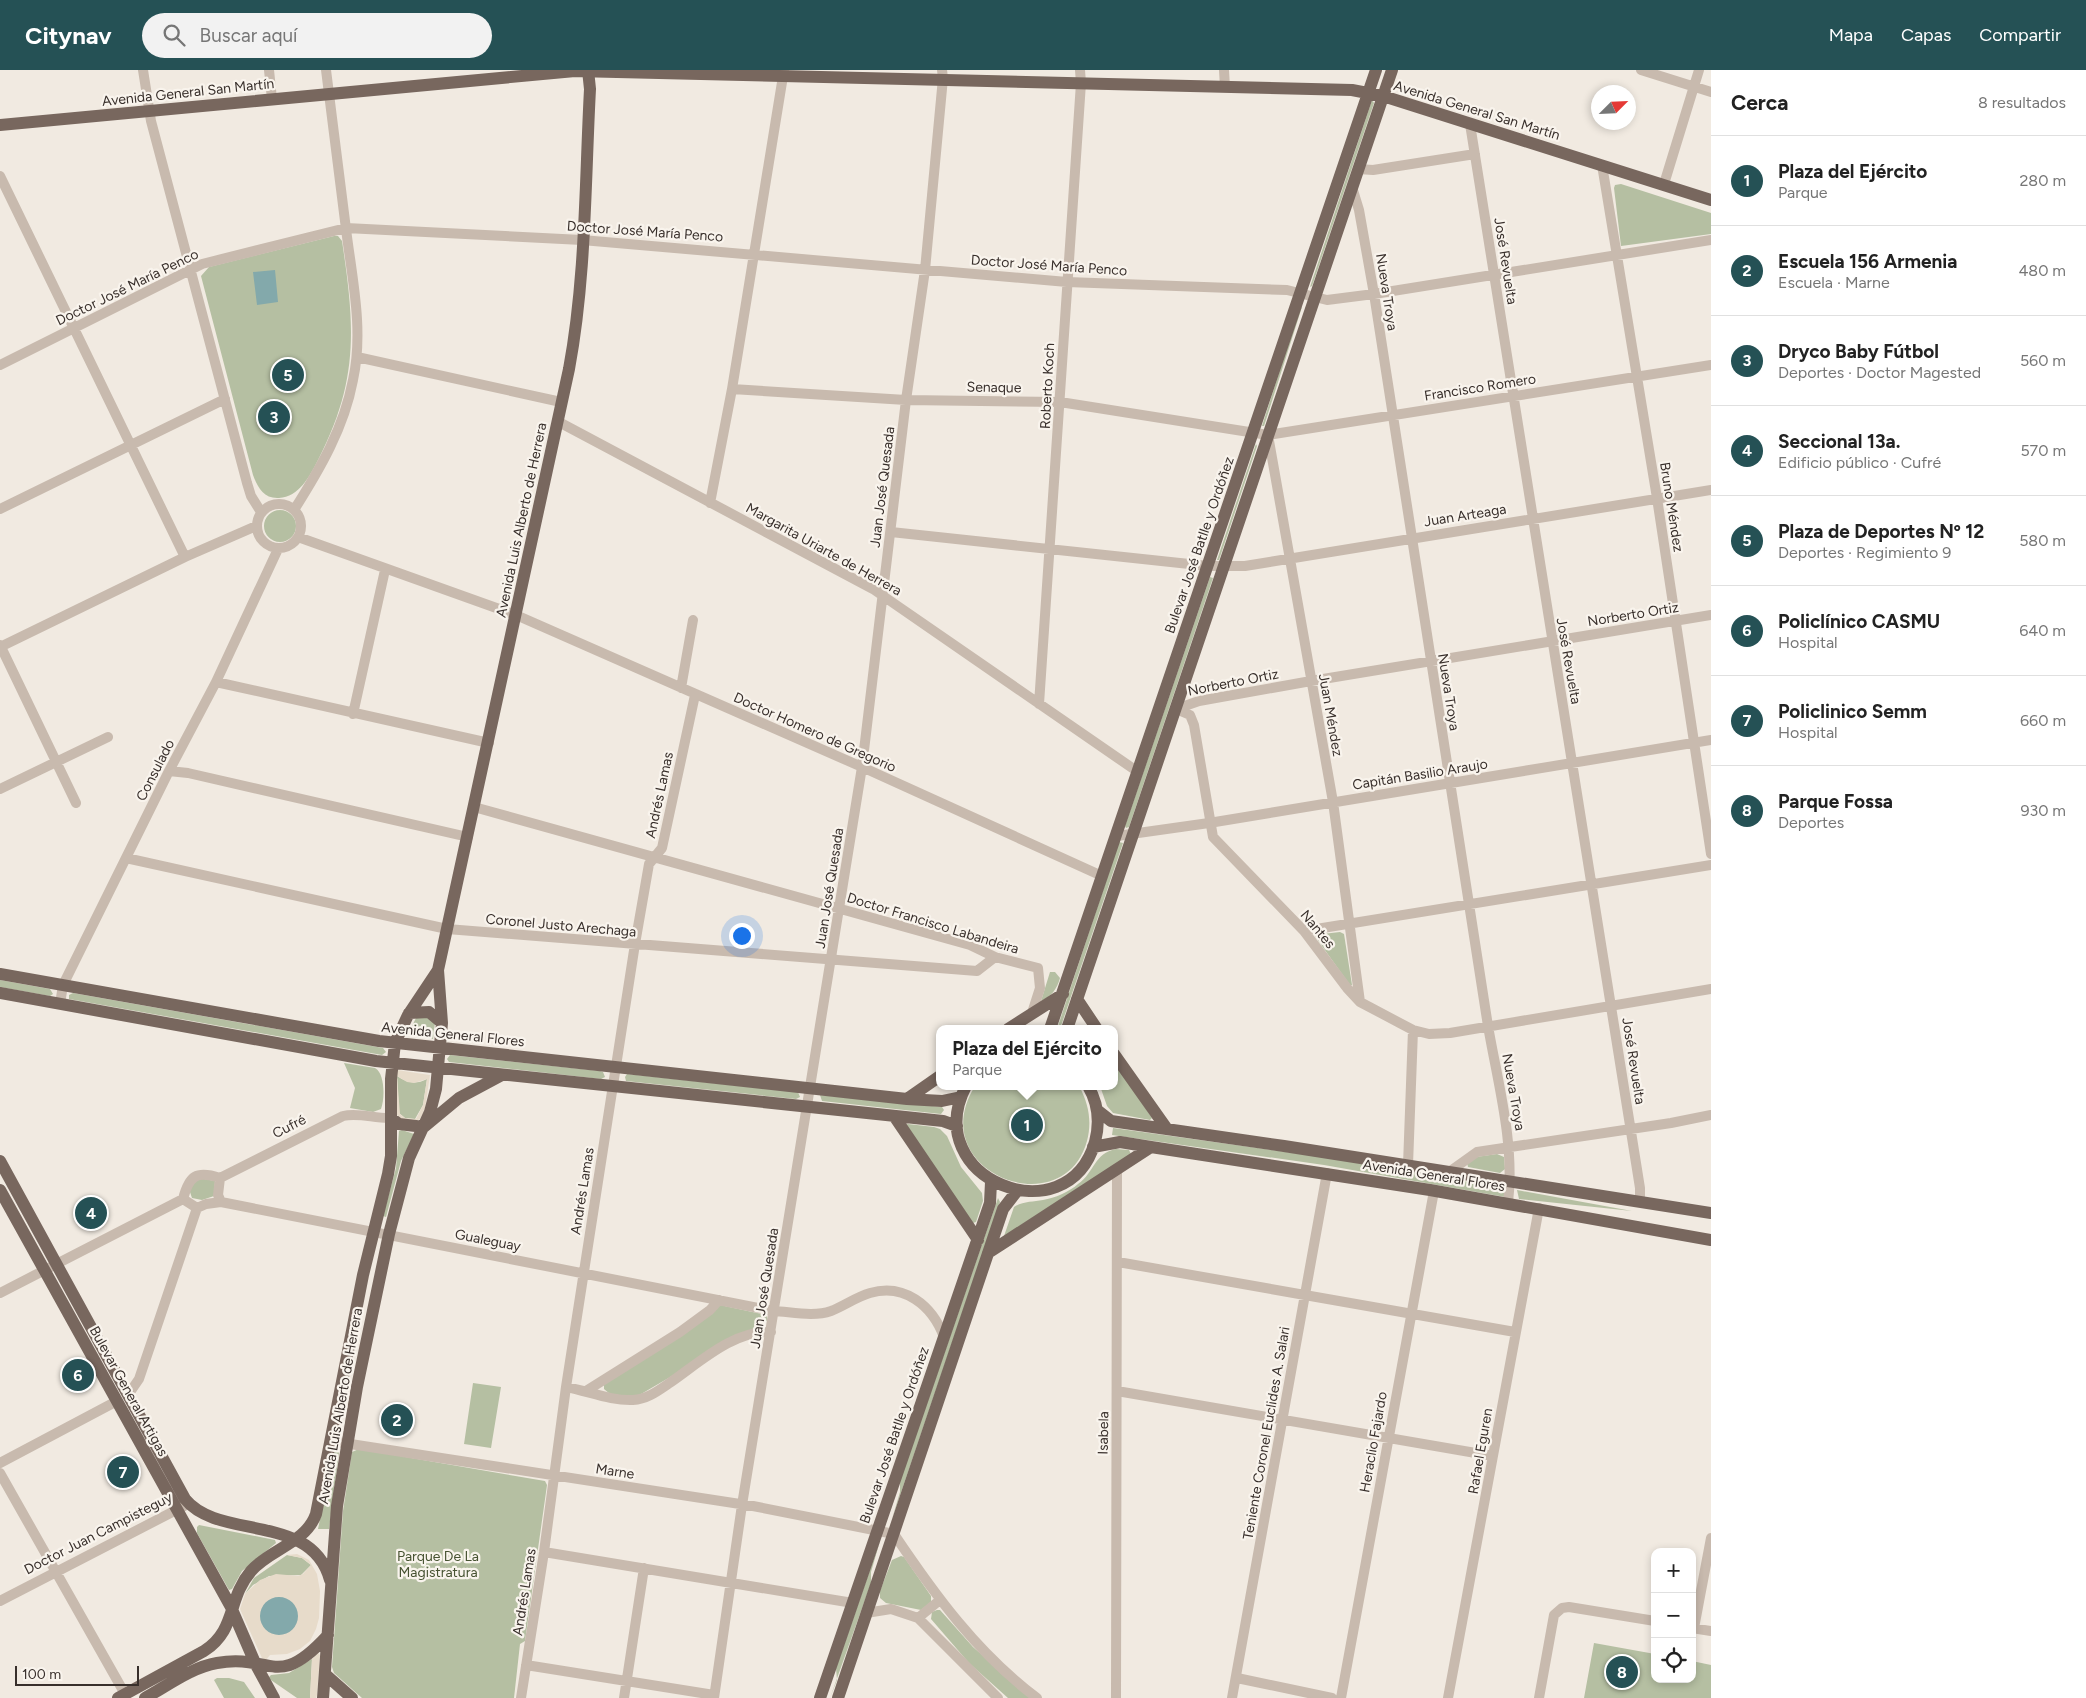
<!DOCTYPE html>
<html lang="es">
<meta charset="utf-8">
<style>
body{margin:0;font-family:Figtree,sans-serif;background:#f2f2f2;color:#222}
.controls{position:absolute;right:15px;bottom:15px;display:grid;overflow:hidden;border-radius:10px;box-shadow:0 2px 8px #0003}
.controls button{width:45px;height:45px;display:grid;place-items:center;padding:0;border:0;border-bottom:1px solid #e0e0e0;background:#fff;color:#222;font:25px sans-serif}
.compass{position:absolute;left:1591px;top:15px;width:45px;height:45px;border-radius:50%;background:#fff;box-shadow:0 2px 8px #0003;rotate:66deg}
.scale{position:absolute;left:15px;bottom:12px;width:124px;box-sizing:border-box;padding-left:5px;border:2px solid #382f2b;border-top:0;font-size:14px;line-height:18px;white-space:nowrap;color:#382f2b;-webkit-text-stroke:4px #f9f4ed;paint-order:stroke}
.you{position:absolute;left:741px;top:865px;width:18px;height:18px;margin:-12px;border:4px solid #fff;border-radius:50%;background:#1a73e8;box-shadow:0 0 0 8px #1a73e833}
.badge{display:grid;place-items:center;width:32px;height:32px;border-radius:50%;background:#255155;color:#fff;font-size:16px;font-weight:700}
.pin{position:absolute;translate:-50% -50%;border:2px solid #fff;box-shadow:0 1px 5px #0006}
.popup{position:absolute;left:936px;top:955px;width:182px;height:65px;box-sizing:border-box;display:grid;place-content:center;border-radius:10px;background:#fff;filter:drop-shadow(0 1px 4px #0005);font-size:16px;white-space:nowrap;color:#767676}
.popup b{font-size:19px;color:#222}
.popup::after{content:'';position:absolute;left:50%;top:100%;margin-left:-10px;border:10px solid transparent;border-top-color:#fff}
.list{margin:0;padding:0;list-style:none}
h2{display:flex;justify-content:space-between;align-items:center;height:65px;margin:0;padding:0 20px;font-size:21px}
h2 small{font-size:16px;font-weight:400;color:#767676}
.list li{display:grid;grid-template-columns:32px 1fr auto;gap:15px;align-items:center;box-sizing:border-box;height:90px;padding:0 20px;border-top:1px solid #e0e0e0}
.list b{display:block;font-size:19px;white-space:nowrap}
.list p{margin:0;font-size:16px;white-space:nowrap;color:#767676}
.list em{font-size:16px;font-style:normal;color:#767676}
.icon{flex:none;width:28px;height:28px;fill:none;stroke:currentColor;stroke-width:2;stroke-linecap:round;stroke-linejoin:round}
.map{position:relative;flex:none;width:1711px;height:1628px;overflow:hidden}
header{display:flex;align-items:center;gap:30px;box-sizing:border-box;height:70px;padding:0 25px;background:#255155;color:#fff}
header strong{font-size:24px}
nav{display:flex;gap:28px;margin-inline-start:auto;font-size:18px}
.search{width:350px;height:45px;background:#f2f2f2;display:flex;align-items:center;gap:12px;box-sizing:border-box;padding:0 18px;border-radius:28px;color:#767676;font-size:19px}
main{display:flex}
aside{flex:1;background:#fff}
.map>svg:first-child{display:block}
.green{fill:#b5bfa2}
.plaza{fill:#e7dbca;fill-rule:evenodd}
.water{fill:#83a9ab}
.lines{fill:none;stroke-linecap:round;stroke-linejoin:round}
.minor{stroke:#c8baae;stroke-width:10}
.major{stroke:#78675e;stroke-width:12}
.labels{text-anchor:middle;stroke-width:4.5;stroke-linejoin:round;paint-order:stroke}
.street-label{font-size:14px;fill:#382f2b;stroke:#f9f4ed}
.park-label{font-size:14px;fill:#475332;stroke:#f9f4ed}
</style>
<header>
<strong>Citynav</strong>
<div class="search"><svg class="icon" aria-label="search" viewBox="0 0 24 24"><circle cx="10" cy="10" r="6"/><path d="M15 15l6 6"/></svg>Buscar aquí</div>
<nav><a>Mapa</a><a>Capas</a><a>Compartir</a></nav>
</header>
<main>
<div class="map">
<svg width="1711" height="1628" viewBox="0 0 1711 1628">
<rect width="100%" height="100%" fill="#f1eae1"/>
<path class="green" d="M1372,30L1374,33L1312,216L1310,217Z
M1621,114L1711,143V164L1621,176L1614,118L1615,115Z
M334,166H338L342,171C355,257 359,310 318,390C310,406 299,427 279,428C264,429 258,418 253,405L201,206L209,197Z
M1302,237L1264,356H1262L1300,238Z
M1256,374L1257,376L1219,490H1217Z
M264 456a16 16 0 1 1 32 0a16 16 0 1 1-32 0Z
M1210,507L1213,508L1129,757L1126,758L1125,756Z
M1119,772L1123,773L1060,959H1057Z
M1340,862L1344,864L1352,915H1350L1314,865Z
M1050,902H1055L1060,908C1057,919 1051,927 1041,931Z
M0,910L50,919L53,924L50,926L0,917Z
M73,923L383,978L386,982L382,985L69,929V925Z
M422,945L435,952L433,969L408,964L416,948Z
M450,985L600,1001L603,1002L605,1007L601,1009L449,992L447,989Z
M1115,992L1152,1048L1150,1050L1113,1043L1107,1036L1100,1016H1114Z
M344,993L375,998C385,1003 385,1029 381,1039L373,1042L350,1038L355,1018Z
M627,1004L798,1022L800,1027L796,1029L626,1011L625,1007Z
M397,1006C407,1013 416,1015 427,1009L423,1035L415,1049L405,1048L399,1043Z
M975,1016H1079C1089,1034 1092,1052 1087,1071C1063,1157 922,1101 975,1016Z
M820,1025L942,1037L944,1040L941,1044L822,1031Z
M908,1054L934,1057L940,1059L947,1066L961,1097L982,1123L983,1131L976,1152L973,1153L905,1055Z
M1113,1058L1330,1088L1505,1118V1127L1324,1095L1112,1065Z
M402,1060L414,1064L401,1091L386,1147L383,1146L396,1098L399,1061Z
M1116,1079L1129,1080L1131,1084L1004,1166L1014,1137C1023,1131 1033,1132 1043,1130C1055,1128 1069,1122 1078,1114C1095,1102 1094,1083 1116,1079Z
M1497,1084L1504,1087L1505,1099L1500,1103L1468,1097L1467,1093L1476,1087Z
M199,1108L215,1111L214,1126L202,1130L192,1128L189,1119Z
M1517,1120L1632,1141L1519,1129Z
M998,1128L1000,1132L892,1449L900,1422V1411Z
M720,1235L766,1245L768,1250L636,1327L610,1324L604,1319V1314Z
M473,1313L501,1317L491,1378L464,1374Z
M359,1379L545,1411L547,1415L525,1571L520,1574L514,1628H362L334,1603L332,1597L343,1441L352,1382Z
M337,1381L339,1383L329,1459H318L334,1382Z
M199,1455L275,1470L276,1473L242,1501L232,1519L229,1520L197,1463V1457Z
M880,1471L871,1502V1513L830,1628L837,1610L836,1598Z
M287,1485L302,1488L311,1495L301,1505L269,1506L253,1515L245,1524L254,1508Z
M901,1486L904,1487L931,1526V1532L921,1540L886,1533L880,1528V1521L892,1490Z
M937,1540H940L973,1577L1031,1628H1008L969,1593L931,1549L932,1542Z
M1594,1573L1655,1584V1609H1692V1591L1711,1595V1628H1584Z
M312,1589L310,1628H297L268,1608L271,1605L289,1603Z
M217,1608H229L244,1612L255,1628H224L214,1610Z"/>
<path class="plaza" d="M397,1000L430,1005L425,1039L420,1049L414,1052L401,1049L397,1045L394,1026ZM397,1006L407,1012L414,1013L427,1009L423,1035L416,1049L405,1048L400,1044Z
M297,1484L309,1490L317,1504L320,1521L319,1548L316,1559L310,1571L300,1579L287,1584L270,1585L266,1590L262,1588L240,1539L245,1524L260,1510L276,1504L298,1506L303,1504L311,1495L302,1488L287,1485Z
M318,1583L320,1585L317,1625L316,1628H310L312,1589Z"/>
<path class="water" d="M275,200L278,232L257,235L253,202Z
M260 1546a19 19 0 1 1 38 0a19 19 0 1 1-38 0Z"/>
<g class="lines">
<path class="minor" d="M143,0L151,51L247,413L251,426L261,442
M269,0L272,29
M1224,0L1225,17
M1641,0L1711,22
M1470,54L1640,1118V1131
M1602,95L1657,428L1711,784
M1358,99L1373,100L1475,84
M0,106L185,487
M1664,114L1699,0
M1352,117L1359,140L1374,224L1488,956C1498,1014 1515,1074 1508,1133
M357,287L561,332
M0,295L202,194L346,158L582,170L1067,212L1287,220L1327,230L1374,224L1711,170
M732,319L906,330L1060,332L1268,365L1711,295
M557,351L873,519L1138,702
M1268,365L1333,732L1360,932
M710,433L732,319L784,0
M257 456a22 22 0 1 1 44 0a22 22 0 1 1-44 0Z
M0,439L225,329
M294,440C320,399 344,358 353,310C364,260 352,208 346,159C339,106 333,53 326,0
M891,462L1208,496H1245L1711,420
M298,467L516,545L862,697L1102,806
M0,575L76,733
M0,577L185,487L256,456
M216,612L489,673
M681,618L693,550
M1039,634L1081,13L1080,0
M1176,639L1190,645L1194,655L1213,767L1304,861L1347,918L1360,932L1413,960L1429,964L1450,963L1711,919
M1176,639L1199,631L1311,611L1711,545
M353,644L385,500
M169,701L188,703L468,767
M0,719L108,667
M474,737L970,875L995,887L1038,898L1040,918L1032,943
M1117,766L1209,753L1711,670
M126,788L447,859L977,901L995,887
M1304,861L1711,795
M60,934L63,915L169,701L216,612L278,479
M1408,1095L1413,960
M1449,1102L1477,1082L1671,1053L1711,1045
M220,1108L218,1125L221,1132
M183,1129C189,1106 196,1100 220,1108L343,1046C359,1042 375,1049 391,1048
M197,1138L206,1134L221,1132L774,1241C792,1242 814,1247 831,1241C844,1236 856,1227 870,1223C904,1213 932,1235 944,1267
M1118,1192L1515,1262
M0,1223L183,1129L197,1138
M566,1317C588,1321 611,1331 633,1330C648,1329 659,1320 671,1312C700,1292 734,1260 771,1262
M586,1321L680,1262L710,1240L719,1230
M1117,1321L1493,1386
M128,1325L139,1309L197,1138
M331,1371L753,1436L894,1464C935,1525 977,1583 1037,1628
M0,1393L117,1331
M0,1403L125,1624
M544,1482L853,1533
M940,1530L918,1548L998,1628
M0,1531L184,1436
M866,1543L891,1539L918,1548
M1692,1558L1711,1561
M1694,1558L1711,1468
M526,1595L714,1625
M1237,1608L1332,1628
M521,1628L544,1482L566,1317L635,874L649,794L662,778L695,625
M624,1628L644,1498
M714,1628L742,1435L862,697L906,330L925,200L943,8L942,0
M1116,1628L1117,1098
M1232,1628L1327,1103
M1341,1628L1434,1121
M1448,1628L1539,1138
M1539,1628L1554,1545L1562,1538L1569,1537L1655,1551"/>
<path class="major" d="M0,55L575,1L1352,20L1383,26L1711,130
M0,904L379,971L907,1029L942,1031L961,1027
M0,923L376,991L943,1051L957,1056
M1077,929L1097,959
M409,943L429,942L442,953
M1008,959L1063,924
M1050,959L1376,0
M1067,959L1392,0
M1114,984L1167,1059
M966,1016C918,1109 1067,1168 1095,1072C1100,1053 1098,1033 1088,1016
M907,1029L940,1006
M1097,1040L1111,1051L1284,1076L1711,1143
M894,1046L978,1170
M391,1048L399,1054L424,1057L459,1028L502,1005
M1093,1077L1120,1072L1151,1077L1430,1120L1711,1170
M0,1091L185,1429C219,1471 312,1442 330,1510
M0,1120L231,1537L256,1595L274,1628
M988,1183L1151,1077
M326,1605L352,1628
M118,1628L204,1581C237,1560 227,1529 251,1501C270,1479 306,1473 316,1444L363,1205L388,1104L391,1086V1009L395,973L408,945L438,900L569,299C586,208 585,112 590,19L588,0
M145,1628C167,1616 192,1597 217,1593C272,1583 276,1622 328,1565
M323,1628L337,1436L357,1317L389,1164L409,1088L430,1042L436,1019L442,953L438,900
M820,1628L990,1133L991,1112
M838,1628L1003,1139L1017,1121"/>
</g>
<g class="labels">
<g class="street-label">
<text transform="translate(188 22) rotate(-6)" y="5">Avenida General San Martín</text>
<text transform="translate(1477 40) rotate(17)" y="5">Avenida General San Martín</text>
<text transform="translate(645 161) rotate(4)" y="5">Doctor José María Penco</text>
<text transform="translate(1506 191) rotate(81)" y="5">José Revuelta</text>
<text transform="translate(1049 195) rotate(4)" y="5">Doctor José María Penco</text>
<text transform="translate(127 217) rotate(-26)" y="5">Doctor José María Penco</text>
<text transform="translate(1387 222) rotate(81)" y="5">Nueva Troya</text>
<text transform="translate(1047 316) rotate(-87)" y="5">Roberto Koch</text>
<text transform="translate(994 317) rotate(1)" y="5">Senaque</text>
<text transform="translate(1480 317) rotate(-9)" y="5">Francisco Romero</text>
<text transform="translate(882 417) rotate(-83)" y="5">Juan José Quesada</text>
<text transform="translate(1672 437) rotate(81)" y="5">Bruno Méndez</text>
<text transform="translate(1465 445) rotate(-9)" y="5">Juan Arteaga</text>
<text transform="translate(521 450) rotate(-78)" y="5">Avenida Luis Alberto de Herrera</text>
<text transform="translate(1199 475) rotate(-71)" y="5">Bulevar José Batlle y Ordóñez</text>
<text transform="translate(824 479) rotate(29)" y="5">Margarita Uriarte de Herrera</text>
<text transform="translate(1633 544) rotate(-9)" y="5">Norberto Ortiz</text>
<text transform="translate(1569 591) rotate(80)" y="5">José Revuelta</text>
<text transform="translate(1233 612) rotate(-11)" y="5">Norberto Ortiz</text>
<text transform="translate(1449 622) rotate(81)" y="5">Nueva Troya</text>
<text transform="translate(1331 645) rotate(80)" y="5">Juan Méndez</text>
<text transform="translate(815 662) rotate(24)" y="5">Doctor Homero de Gregorio</text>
<text transform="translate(155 700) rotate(-63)" y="5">Consulado</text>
<text transform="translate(1420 704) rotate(-9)" y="5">Capitán Basilio Araujo</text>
<text transform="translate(659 725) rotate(-78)" y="5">Andrés Lamas</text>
<text transform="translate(829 818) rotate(-81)" y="5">Juan José Quesada</text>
<text transform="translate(933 853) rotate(17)" y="5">Doctor Francisco Labandeira</text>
<text transform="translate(561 855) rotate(5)" y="5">Coronel Justo Arechaga</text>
<text transform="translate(1318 859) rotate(50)" y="5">Nantes</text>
<text transform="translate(453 964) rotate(6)" y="5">Avenida General Flores</text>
<text transform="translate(1634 991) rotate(81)" y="5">José Revuelta</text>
<text transform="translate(1514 1022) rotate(80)" y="5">Nueva Troya</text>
<text transform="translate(289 1056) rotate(-27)" y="5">Cufré</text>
<text transform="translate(1434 1105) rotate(9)" y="5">Avenida General Flores</text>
<text transform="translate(582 1121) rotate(-81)" y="5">Andrés Lamas</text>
<text transform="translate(488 1170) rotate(11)" y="5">Gualeguay</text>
<text transform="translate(764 1218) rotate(-81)" y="5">Juan José Quesada</text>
<text transform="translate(129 1321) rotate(61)" y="5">Bulevar General Artigas</text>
<text transform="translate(340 1336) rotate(-80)" y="5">Avenida Luis Alberto de Herrera</text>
<text transform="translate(1103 1363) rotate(-89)" y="5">Isabela</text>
<text transform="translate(1266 1363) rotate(-80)" y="5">Teniente Coronel Euclides A. Salari</text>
<text transform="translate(894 1365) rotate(-71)" y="5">Bulevar José Batlle y Ordóñez</text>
<text transform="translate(1373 1372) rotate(-80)" y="5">Heraclio Fajardo</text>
<text transform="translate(1480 1381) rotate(-80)" y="5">Rafael Eguren</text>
<text transform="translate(615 1401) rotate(9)" y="5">Marne</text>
<text transform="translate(98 1463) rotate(-27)" y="5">Doctor Juan Campisteguy</text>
<text transform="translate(524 1522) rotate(-81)" y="5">Andrés Lamas</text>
</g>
<g class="park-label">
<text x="438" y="1491">Parque De La<tspan x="438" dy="16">Magistratura</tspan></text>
</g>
</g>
</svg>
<div class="controls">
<button>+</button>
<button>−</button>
<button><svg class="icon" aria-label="locate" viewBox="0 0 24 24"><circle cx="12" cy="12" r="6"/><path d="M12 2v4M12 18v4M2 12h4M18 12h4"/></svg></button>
</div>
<svg class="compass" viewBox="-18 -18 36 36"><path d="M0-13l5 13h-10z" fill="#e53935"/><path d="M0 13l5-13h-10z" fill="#767676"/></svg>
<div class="scale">100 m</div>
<div class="you"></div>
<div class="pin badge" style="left:1027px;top:1055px">1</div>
<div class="popup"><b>Plaza del Ejército</b>Parque</div>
<div class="pin badge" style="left:397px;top:1350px">2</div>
<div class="pin badge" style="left:274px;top:347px">3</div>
<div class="pin badge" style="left:91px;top:1143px">4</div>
<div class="pin badge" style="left:288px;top:305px">5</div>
<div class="pin badge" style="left:78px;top:1305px">6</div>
<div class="pin badge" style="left:123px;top:1402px">7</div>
<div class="pin badge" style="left:1622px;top:1602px">8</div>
</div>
<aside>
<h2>Cerca<small>8 resultados</small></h2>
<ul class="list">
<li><span class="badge">1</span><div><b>Plaza del Ejército</b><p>Parque</p></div><em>280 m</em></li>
<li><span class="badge">2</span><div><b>Escuela 156 Armenia</b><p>Escuela · Marne</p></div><em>480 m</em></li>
<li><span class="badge">3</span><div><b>Dryco Baby Fútbol</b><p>Deportes · Doctor Magested</p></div><em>560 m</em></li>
<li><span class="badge">4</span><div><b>Seccional 13a.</b><p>Edificio público · Cufré</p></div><em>570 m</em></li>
<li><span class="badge">5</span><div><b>Plaza de Deportes Nº 12</b><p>Deportes · Regimiento 9</p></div><em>580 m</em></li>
<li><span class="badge">6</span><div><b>Policlínico CASMU</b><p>Hospital</p></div><em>640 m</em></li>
<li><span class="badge">7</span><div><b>Policlinico Semm</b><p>Hospital</p></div><em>660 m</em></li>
<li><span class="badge">8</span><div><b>Parque Fossa</b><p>Deportes</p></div><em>930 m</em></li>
</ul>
</aside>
</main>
